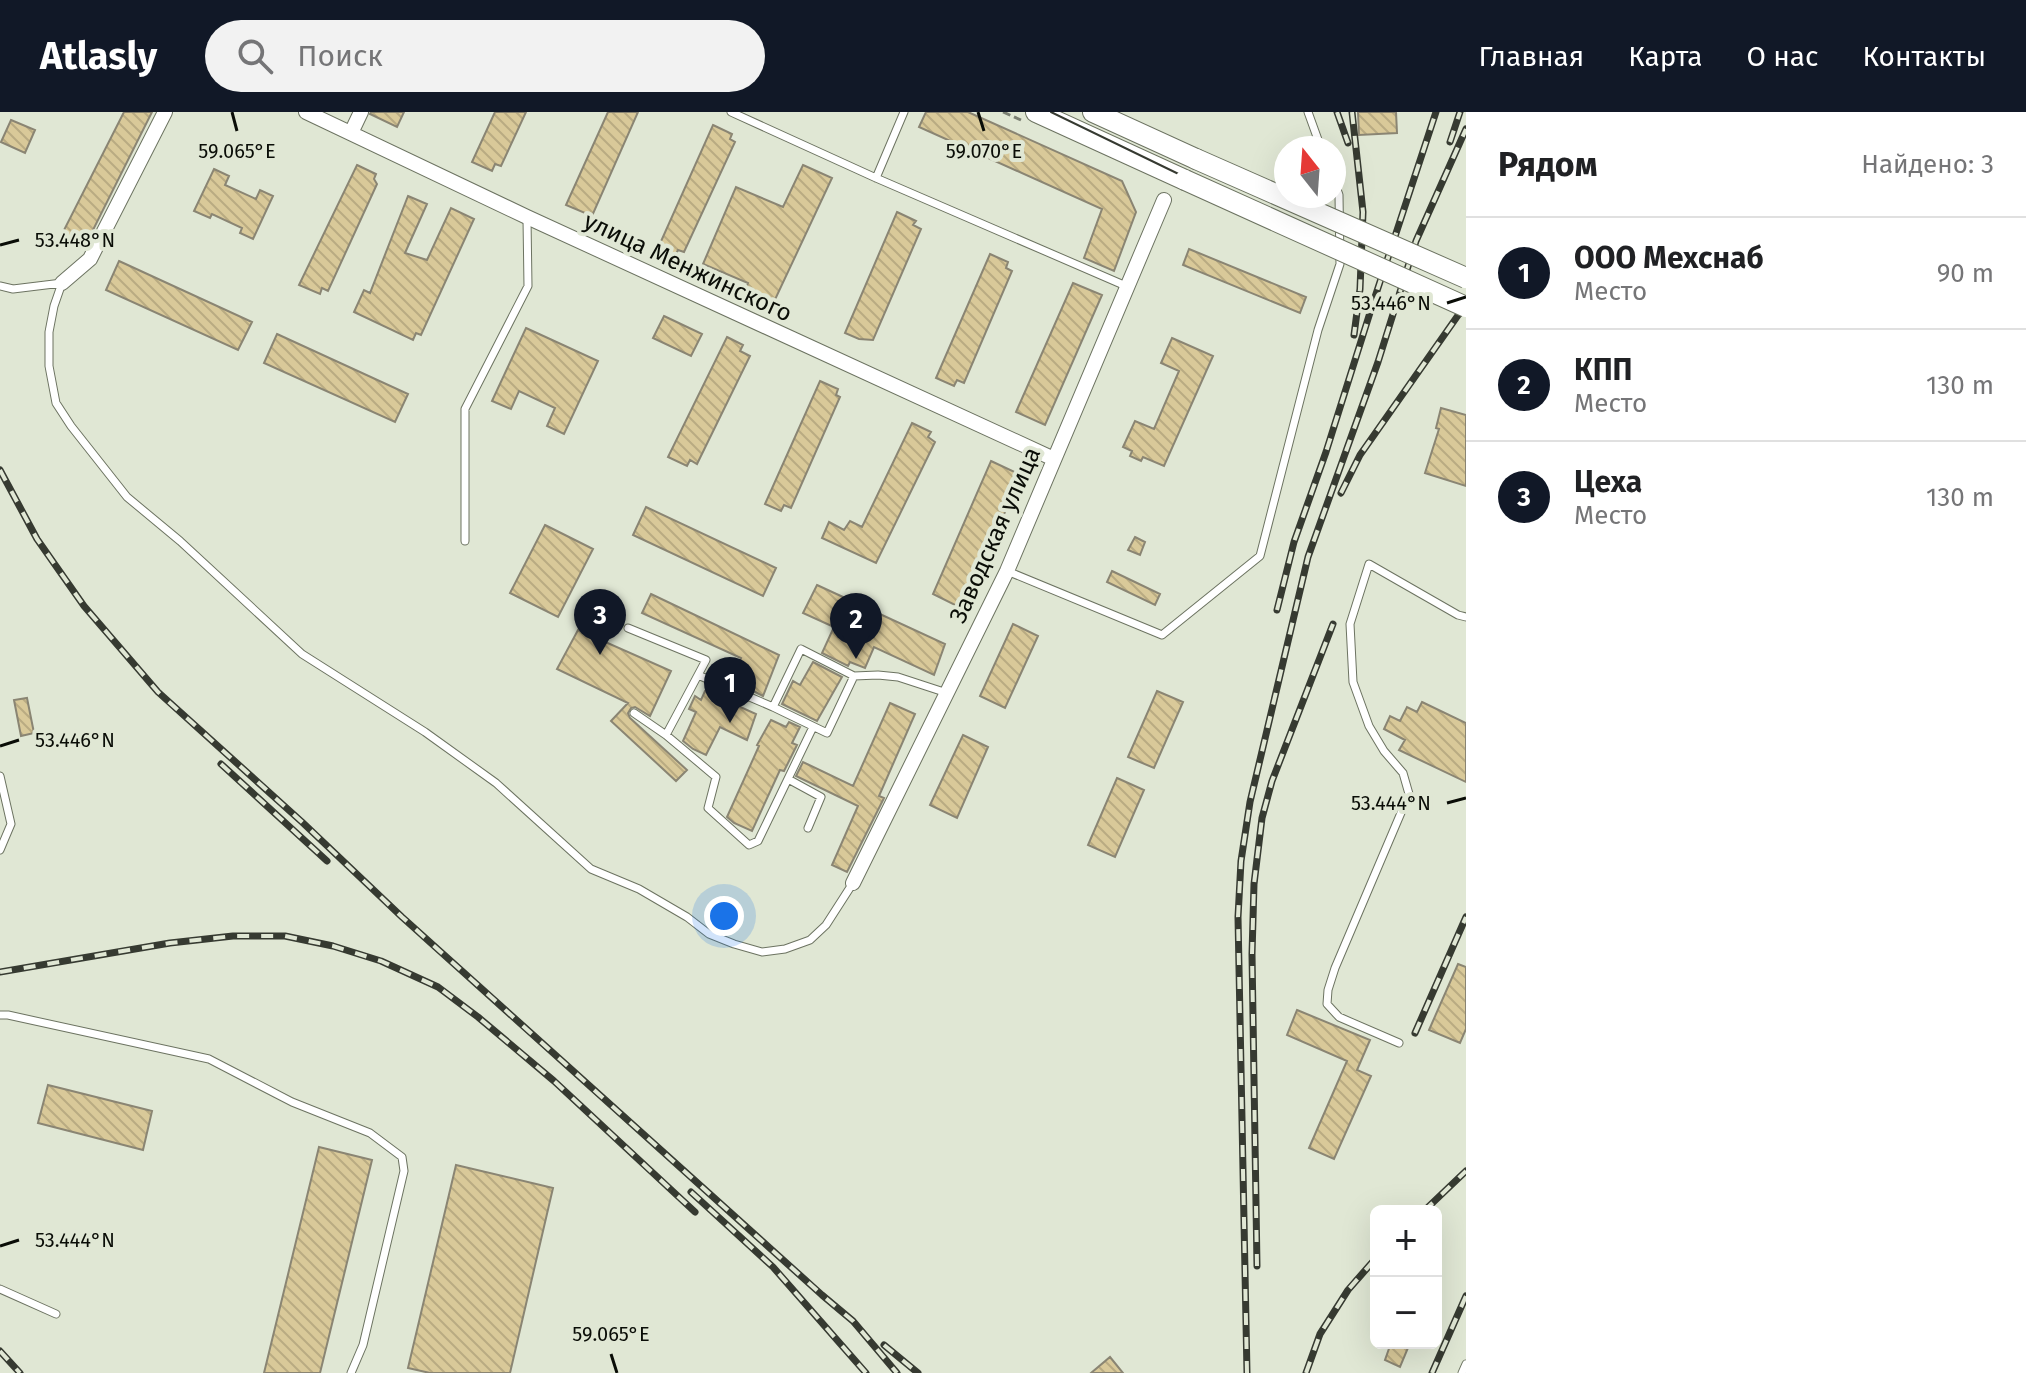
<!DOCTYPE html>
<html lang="ru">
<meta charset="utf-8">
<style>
body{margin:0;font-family:"Fira Sans",sans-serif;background:#f2f2f2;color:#202124}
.controls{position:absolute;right:24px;bottom:24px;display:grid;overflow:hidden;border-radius:12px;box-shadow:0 8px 32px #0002}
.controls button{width:72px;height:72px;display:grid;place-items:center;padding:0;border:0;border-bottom:2px solid #e0e0e0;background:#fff;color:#202124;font:40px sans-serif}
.compass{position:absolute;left:1274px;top:24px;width:72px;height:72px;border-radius:50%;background:#fff;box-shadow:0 8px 32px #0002;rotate:343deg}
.you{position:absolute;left:724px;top:804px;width:28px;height:28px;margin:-20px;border:6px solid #fff;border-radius:50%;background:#1a73e8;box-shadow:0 0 0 12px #1a73e833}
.badge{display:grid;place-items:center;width:52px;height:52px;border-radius:50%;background:#111827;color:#fff;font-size:26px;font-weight:700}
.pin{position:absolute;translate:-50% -66px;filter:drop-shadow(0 2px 4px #0008)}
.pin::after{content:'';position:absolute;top:42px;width:28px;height:24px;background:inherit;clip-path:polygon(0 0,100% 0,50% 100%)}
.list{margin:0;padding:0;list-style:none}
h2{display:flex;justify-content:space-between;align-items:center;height:104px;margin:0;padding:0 32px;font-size:34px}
h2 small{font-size:26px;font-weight:400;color:#757577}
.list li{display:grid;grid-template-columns:52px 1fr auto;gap:24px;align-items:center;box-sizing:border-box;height:112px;padding:0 32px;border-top:2px solid #e0e0e0}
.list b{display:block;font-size:30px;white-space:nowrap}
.list p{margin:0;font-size:26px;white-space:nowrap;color:#757577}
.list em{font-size:26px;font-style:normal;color:#757577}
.icon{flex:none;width:44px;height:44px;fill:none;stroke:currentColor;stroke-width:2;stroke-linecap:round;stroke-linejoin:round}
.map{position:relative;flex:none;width:1466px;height:1261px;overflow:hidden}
header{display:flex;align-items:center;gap:48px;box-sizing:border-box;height:112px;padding:0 40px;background:#111827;color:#fff}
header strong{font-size:38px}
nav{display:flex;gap:44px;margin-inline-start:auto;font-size:28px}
.search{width:560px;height:72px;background:#f2f2f2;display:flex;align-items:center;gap:20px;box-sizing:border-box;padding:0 28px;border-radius:44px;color:#757577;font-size:30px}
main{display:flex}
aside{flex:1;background:#fff}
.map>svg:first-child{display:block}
.building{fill:url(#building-back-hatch);stroke:#8a8573;stroke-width:2}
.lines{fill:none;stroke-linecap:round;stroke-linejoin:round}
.lane-casing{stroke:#6c7361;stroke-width:9}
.street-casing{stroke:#6c7361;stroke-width:16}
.secondary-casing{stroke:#6c7361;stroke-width:22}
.path{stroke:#7a7f72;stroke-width:3;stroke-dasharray:8 4;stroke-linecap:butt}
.lane{stroke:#fff;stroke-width:7}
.street{stroke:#fff;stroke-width:14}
.secondary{stroke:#fff;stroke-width:20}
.tram{stroke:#363a31;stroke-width:2}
.rail-casing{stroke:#363a31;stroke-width:7}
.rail{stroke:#e0e7d4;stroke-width:4;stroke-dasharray:12;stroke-linecap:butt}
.secondary-bridge-casing{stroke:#6c7361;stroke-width:22;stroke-linecap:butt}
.secondary-bridge{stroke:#fff;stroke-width:20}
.ticks{fill:none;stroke:#0a0d07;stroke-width:3}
.labels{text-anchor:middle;stroke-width:8;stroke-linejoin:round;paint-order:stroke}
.street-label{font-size:24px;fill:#0a0d07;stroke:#e0e7d4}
.ticks-label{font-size:20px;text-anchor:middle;fill:#0a0d07;stroke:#e0e7d4;stroke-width:8;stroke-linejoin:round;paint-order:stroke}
</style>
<header>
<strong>Atlasly</strong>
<div class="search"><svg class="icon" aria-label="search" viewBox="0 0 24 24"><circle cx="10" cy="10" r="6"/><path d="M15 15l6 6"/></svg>Поиск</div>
<nav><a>Главная</a><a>Карта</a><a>О нас</a><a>Контакты</a></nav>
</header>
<main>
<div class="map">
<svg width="1466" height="1261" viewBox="0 0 1466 1261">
<defs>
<pattern id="building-back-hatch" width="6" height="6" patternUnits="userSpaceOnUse" patternTransform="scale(2)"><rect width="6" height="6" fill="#d9c999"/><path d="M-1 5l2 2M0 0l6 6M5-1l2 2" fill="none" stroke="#b9ab82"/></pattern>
</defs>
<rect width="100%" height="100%" fill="#e0e7d4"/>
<path class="building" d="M124,0H152L85,134L62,122Z
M371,0H404L397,15L370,2Z
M495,0H526L501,54L495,52L492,59L472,50Z
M608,0H638L592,104L566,93Z
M926,0H968L1122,69L1136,100L1114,159L1084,146L1102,97L919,15Z
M1358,0H1396L1397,21L1359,23Z
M11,8L35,18L25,41L1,30Z
M713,13L732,22L730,27L735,30L684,140L678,138L675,144L658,136Z
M357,53L376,62L374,67L377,72L328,179L322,176L320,182L299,173Z
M803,53L832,66L772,194L744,181L748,171L703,152L736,75L783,95Z
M214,57L229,64L225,73L256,87L260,78L273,84L253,127L240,121L242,116L212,102L210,106L194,99Z
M408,84L427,92L405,141L427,148L451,96L474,107L421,223L416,221L413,228L354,200L364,178L370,181Z
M897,100L916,109L913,113L921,117L873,228L859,227L845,221Z
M1189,137L1306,185L1300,201L1183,153Z
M990,142L1008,150L1006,156L1012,159L964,271L957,268L954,274L936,266Z
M119,149L252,210L238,238L106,178Z
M1073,171L1102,183L1045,313L1016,300Z
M664,204L702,222L691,244L653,226Z
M526,216L598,249L564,322L547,314L555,296L519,279L511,297L492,289Z
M277,222L408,282L395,310L264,251Z
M727,225L743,233L740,239L750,244L697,352L690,348L687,354L668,345Z
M1172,226L1213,244L1164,354L1143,345L1141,349L1130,344L1132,339L1123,335L1135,309L1154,317L1179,259L1161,251Z
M820,269L838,277L836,283L840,285L791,396L784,393L781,399L765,392Z
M1441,296L1466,303V374L1425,361L1439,317L1436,316Z
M912,311L931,320L928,325L935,330L876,451L822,426L829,410L844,418L850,409L862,415Z
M991,349L1021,363L963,497L933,482Z
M646,395L776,456L763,484L633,423Z
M545,413L593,437L558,505L510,481Z
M1135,425L1145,430L1140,443L1128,438Z
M1112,459L1160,482L1155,493L1107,470Z
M817,473L945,532L934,563L874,535L865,556L850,550L848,554L822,541L834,515L803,501Z
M603,482L620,489L603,529L671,559L650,604L635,595L631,596L628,601L630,606L687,658L676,669L611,609L628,591L557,557L578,518L585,521Z
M651,482L779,543L763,584L732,568L741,546L642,501Z
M1013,512L1038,524L1005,596L980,584Z
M813,550L842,565L817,609L782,592L793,569L800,573Z
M705,579L756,602L747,628L720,615L706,643L693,637L683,629L696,600L689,597L695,584L701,588Z
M1157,579L1183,590L1154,656L1128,645Z
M27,586L34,621L21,624L14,588Z
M1422,590L1466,611V670L1399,638L1405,628L1384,617L1390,604L1400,609L1407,595L1417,600Z
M890,591L915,602L879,684L884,686L847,760L832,753L858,694L796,664L803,650L853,674Z
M771,608L786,615L789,610L800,615L792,631L797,633L784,659L780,658L752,719L734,711L727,705L759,634L757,633Z
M963,623L988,635L957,706L930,693Z
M1117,666L1144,678L1115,745L1088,733Z
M1458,852L1466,855V917L1460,931L1429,918Z
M1297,898L1370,928L1357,958L1371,964L1334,1047L1309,1036L1347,949L1287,923Z
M48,973L152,999L143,1038L38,1011Z
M319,1035L372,1048L320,1261H264Z
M456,1053L553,1076L510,1261H430L408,1256Z
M1391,1231H1410L1400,1255L1385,1248Z
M1110,1245L1123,1261H1091Z"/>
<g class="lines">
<defs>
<path id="lane" d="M731,0L876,66L1126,174
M1308,0L1321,36
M876,66L904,0
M0,174L13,177L62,171L54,194L49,220V254L56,291L71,314L127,385L180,429L302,542L425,620L496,671L591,757L639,777L687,805L709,822L734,832L762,840L785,837L810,828L826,813L853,771
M465,429V297L528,174L527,107
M1007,459L1162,523L1260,444L1318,218L1340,152L1339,83L1334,69
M628,516L706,548L698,563L773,595
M854,564L827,621L773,595L801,537L854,564L878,563L898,565L947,581
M634,601L666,623L698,563
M666,623L716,665L708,696L749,733L758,729L813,615
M0,664L11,712L0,738
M788,667L821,685L808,716
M0,903H8L209,947L292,990L370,1021L402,1045L404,1059L363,1233L351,1261
M1399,931L1339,905L1327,892L1328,878L1335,856L1409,682L1403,661L1384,639L1369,614L1353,570L1350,512L1369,452L1458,503L1466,505
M0,1177L56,1202
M1462,1261L1466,1252"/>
<path id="street" d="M306,0L527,105L1054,347
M351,21L361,0
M62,171L90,147L165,0
M853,771L1007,459L1164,88"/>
<path id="secondary" d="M1036,0L1185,68
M1093,0L1196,47"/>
</defs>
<use href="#lane" class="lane-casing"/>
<use href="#street" class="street-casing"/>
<use href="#secondary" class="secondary-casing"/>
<path class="path" d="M1003,0L1021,8"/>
<use href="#lane" class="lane"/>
<use href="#street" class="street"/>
<use href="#secondary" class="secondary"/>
<path class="tram" d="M1051,0L1191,68L1466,189"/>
<defs>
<path id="rail" d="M1337,0L1348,31
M1352,0L1363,100L1360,177L1354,223
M1450,30L1460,0
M0,358L37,427L84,494L158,580L302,710L402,805L822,1183L853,1209L897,1261
M1341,381L1360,343L1466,192
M1277,498L1294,430L1326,340L1374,188L1436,0
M221,652L327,749
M0,860L170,831L233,824H285L333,834L381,849L438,875L478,905L554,969L695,1100
M1415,921L1466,805
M691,1080L773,1155L866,1261
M1424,1099L1466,1059
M1257,1154L1252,842L1254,772L1262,706L1272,669L1333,512
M884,1233L918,1261
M0,1239L20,1261
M1247,1261L1238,805L1241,749L1250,690L1308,445L1378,250L1416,129L1466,17
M1306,1261L1320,1222L1348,1178L1376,1146
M1432,1261L1466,1184"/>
</defs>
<use href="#rail" class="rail-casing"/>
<use href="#rail" class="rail"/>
<defs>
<path id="secondary-bridge" d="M1196,47L1466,166
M1185,68L1466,195"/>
</defs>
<use href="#secondary-bridge" class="secondary-bridge-casing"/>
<use href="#secondary-bridge" class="secondary-bridge"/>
</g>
<path class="ticks" d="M232,0L237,19M978,0L984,19M0,133L19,128M1447,191L1466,185M0,634L19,628M1447,691L1466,686M0,1134L19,1128M611,1242L617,1261"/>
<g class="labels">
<g class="street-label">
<text transform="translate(688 155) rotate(25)" y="8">улица Менжинского</text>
<text transform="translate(995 423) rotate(-66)" y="8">Заводская улица</text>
</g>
</g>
<g class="ticks-label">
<text x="237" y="46">59.065°E</text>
<text x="984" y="46">59.070°E</text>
<text x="75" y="135">53.448°N</text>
<text x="1391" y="198">53.446°N</text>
<text x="75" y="635">53.446°N</text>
<text x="1391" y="698">53.444°N</text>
<text x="75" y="1135">53.444°N</text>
<text x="611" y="1229">59.065°E</text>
</g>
</svg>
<div class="controls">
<button>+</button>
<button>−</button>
</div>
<svg class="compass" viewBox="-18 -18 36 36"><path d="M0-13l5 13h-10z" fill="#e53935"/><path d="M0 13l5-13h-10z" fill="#757577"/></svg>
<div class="you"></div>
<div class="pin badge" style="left:730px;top:611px">1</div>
<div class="pin badge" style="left:856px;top:547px">2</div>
<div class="pin badge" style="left:600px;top:543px">3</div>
</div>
<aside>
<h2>Рядом<small>Найдено: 3</small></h2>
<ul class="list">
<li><span class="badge">1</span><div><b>ООО Мехснаб</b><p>Место</p></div><em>90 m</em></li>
<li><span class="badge">2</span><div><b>КПП</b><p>Место</p></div><em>130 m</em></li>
<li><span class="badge">3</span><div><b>Цеха</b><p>Место</p></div><em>130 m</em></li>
</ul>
</aside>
</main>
